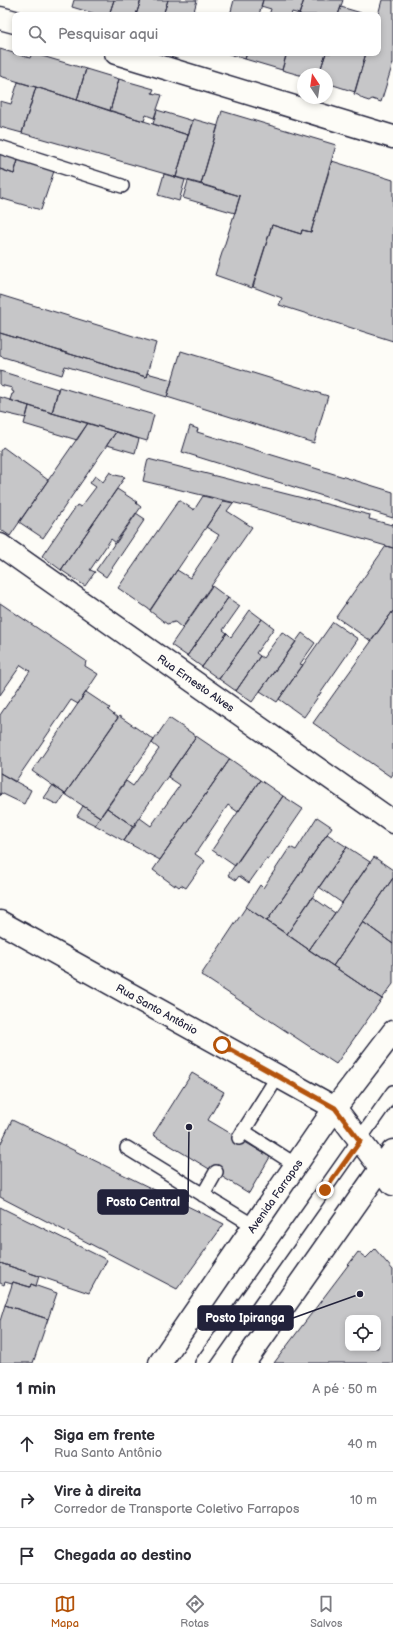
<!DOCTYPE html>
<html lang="pt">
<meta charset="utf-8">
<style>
body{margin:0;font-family:"Balsamiq Sans",sans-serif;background:#f7f7f7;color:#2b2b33}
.controls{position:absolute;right:12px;bottom:12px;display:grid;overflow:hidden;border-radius:8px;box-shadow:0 2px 6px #0003}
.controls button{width:36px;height:36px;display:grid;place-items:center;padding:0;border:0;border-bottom:1px solid #e1e1e2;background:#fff;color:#2b2b33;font:20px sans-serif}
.compass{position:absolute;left:297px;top:68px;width:36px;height:36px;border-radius:50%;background:#fff;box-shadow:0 2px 6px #0003;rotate:347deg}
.stop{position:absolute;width:12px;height:12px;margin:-9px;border:3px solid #b45309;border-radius:50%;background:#fff}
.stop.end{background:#b45309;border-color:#fff;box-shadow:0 1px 4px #0008}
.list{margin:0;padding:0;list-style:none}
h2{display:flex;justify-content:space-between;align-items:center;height:52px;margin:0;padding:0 16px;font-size:17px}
h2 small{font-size:13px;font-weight:400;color:#7c7c81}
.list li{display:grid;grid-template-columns:26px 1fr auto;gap:12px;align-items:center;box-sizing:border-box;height:56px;padding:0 16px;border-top:1px solid #e1e1e2}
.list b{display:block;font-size:15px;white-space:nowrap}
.list p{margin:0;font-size:13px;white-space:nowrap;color:#7c7c81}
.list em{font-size:13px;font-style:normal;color:#7c7c81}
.icon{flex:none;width:22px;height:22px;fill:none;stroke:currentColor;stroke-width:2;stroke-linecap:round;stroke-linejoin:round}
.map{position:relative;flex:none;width:393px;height:1363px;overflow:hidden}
.search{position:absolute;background:#fff;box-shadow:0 2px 6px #0003;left:12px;right:12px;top:12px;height:44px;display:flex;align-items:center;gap:10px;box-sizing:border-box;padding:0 14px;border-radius:8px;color:#7c7c81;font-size:15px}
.sheet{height:220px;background:#fff}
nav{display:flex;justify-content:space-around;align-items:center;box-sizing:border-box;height:56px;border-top:1px solid #e1e1e2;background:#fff;font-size:11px;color:#7c7c81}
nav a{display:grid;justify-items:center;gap:2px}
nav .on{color:#b45309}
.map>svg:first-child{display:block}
.building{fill:#c6c6c8;stroke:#22223b;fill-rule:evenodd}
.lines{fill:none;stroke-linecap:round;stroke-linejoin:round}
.service-casing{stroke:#22223b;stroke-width:16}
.minor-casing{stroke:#22223b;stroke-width:25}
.tertiary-casing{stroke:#22223b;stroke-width:25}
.secondary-casing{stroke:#22223b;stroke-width:25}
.service{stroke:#fdfcf7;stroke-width:13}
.minor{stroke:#fdfcf7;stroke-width:22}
.tertiary{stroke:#fdfcf7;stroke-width:22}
.secondary{stroke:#fdfcf7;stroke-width:22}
.route{stroke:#b45309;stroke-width:5}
.labels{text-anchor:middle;stroke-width:3.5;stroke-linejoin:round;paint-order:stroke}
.street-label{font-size:11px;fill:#22223b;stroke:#fdfcf7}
.leader{fill:none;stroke:#22223b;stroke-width:1.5}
.callout-dot{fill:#22223b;stroke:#fdfcf7;stroke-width:1.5}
.callout{fill:#22223b;stroke:#22223b;stroke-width:1.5}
.callout-label{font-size:12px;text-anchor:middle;font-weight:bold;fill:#fff}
</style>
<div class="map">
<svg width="393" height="1363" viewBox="0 0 393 1363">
<rect width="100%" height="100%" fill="#fdfcf7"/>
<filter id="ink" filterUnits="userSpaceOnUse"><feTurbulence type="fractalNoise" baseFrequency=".025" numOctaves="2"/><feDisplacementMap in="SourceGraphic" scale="8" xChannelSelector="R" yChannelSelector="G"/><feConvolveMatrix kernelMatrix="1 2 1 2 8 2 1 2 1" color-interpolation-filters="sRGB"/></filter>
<g filter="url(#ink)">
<path class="building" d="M74,0H114L109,15H99L72,7Z
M114,0H141L136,15H109Z
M141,0H168L163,15H136Z
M168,0H197L193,15H163Z
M234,0H263L259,15H230Z
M263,0H304L299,14L292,12L291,15H269L271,9L261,6Z
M304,0H343L338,15H299Z
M382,0H393V63L381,102L372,99L369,101L363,99L358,95L354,94L366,53H378V15Z
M341,7L368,15H338Z
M0,49L30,58L32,53L86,69L77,100L0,76Z
M226,53H247L245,59Z
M247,53H280L286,55L282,70L245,59Z
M287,53H326L319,74H303V76L282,70Z
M326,53H366L355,92L327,83V74H319Z
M86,69L119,79L110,111L77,100Z
M119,79L154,89L152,93L162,95L154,118L146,115L144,121L110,111Z
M18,82L36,87L22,133L0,127V101L11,104Z
M36,87L188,135L176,177L22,133Z
M157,110L193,121L188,135L153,124Z
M222,111L336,145L311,232L302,230L301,234L272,225L252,288L215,275L240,196L201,184Z
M193,119L218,126L201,184L176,177Z
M0,151L19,157L14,174L0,169Z
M19,157L55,168L41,210L0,198V169L14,174Z
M332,161L393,180V341L279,305L282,298L253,287L272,225L301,234L302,230L311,232Z
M164,174L185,180L179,201L158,195Z
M188,181L240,196L235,213L183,198Z
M0,295L156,343L146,377L0,333Z
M0,333L146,377L147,373L172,380L167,397L65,366L62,375L0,356Z
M181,351L328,396L314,443L167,397Z
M0,371L58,389L52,413L10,400L12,394H13L14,392L12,391V388L0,385Z
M59,387L154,415L147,441L52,413Z
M0,397L29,406L26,418L0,412Z
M29,406L52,413L88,423L77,440L24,424Z
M88,423L116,432L43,538L19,522Z
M190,426L198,429L197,432L393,492V518L182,452Z
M116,432L139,439L135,453L107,445Z
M3,447L48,480L10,536L0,529V451Z
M148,459L370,515L369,519L392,525L393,523V548L248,506L143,481Z
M110,472L115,475L125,477L61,570L42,556L77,505L81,507L96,487L90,483L95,476L103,482Z
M117,489L137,502L136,503L141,507L116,543L111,539L90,570L95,572L85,586L61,570Z
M203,496L224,501L150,610L118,588L179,500L194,510Z
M224,501L233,503L227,511L252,527L182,628L175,622L167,624L150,611L177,570L190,578L219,535L206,527Z
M136,513L145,519L106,577L96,570Z
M386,546L393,548V611L371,641L336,617Z
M212,586L228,598L187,656L171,645Z
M228,598L240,606L223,630L227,633L202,667L187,656Z
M0,603L86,661L85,666L98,674L78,704L71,700L15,782L0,773V715L30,671L21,665L0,695Z
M250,610L262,619L219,679L202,667L227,633L231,637Z
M393,611V774L391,777L313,723Z
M262,619L274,628L256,653L260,656L236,691L219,679Z
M333,622L358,639L304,717L279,699Z
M282,632L296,642L252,702L236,691L260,656L263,658Z
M302,633L315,643L300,664L303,665L277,702L260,691Z
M86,692L110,708L108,710L118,718L65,794L32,771Z
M119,716L154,740L100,817L65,794Z
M169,718L196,736L133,826L107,808L126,781L133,786L159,749L152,743Z
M196,736L230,759L160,860L124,841L140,818L151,826L180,785L168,777Z
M230,759L260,780L238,812L228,805L195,854L205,861L186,888L181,885L179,887L175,884V886L153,870Z
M0,773L31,790L24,804L1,793L0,796Z
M260,780L283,796L235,866L212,850Z
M53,785L65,794L58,805L44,798Z
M283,796L303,809L268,860L266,859L249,883L239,876L236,880L228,875Z
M83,806L100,817L95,825L77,816Z
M107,808L133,826L124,841L95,825Z
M317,817L332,827L267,921L246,907L260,885L263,888L290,847L296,850Z
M327,834L347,847L287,934L267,921Z
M347,847L370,862L342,903L319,887Z
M374,857L393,870V878L333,966L309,950Z
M393,878V944L363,922Z
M312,897L335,913L309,950L287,934Z
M246,907L382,999L336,1064L201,975Z
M363,922L393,944V984L382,999L333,966Z
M192,1073L224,1092L208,1120L270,1157L249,1193L153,1135Z
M12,1120L224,1224L177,1289L0,1197V1145Z
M0,1207L107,1260L89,1293L0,1263Z
M375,1249L393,1270V1363H274L358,1252L366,1258ZM348,1318H378V1348H348Z
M0,1263L39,1276L36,1286L31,1284L30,1287L13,1282L12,1284L5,1282L4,1285L0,1283Z
M13,1282L30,1287L31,1284L57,1293L48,1319L5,1305Z
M5,1305L48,1319L33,1363H0V1321Z"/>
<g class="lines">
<defs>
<path id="service" d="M0,147L122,186
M243,1131L296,1165
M239,1138L278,1076
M127,1148L254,1226
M203,1195L216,1172
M202,1363L393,1092"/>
<path id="minor" d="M0,18L15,22
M116,53L393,137
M0,545L393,822"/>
<path id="tertiary" d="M0,922L335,1108L393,1184"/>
<path id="secondary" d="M160,1363L335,1108L393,1032
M244,1363L393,1151"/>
</defs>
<use href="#service" class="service-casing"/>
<use href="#minor" class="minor-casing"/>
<use href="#tertiary" class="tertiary-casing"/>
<use href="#secondary" class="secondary-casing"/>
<use href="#service" class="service"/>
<use href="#minor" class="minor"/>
<use href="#tertiary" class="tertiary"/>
<use href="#secondary" class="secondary"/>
</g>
</g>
<g class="lines" filter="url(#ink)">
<path class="route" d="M222,1045L335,1108L360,1141L325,1190"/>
</g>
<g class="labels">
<g class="street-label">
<text transform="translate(196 683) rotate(35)" y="4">Rua Ernesto Alves</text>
<text transform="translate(157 1009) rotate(29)" y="4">Rua Santo Antônio</text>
<text transform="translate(275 1196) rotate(-55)" y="4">Avenida Farrapos</text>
</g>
</g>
<path class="leader" d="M189 1127L188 1202M360 1294L293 1318"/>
<g class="callout-dot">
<circle cx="189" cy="1127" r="4"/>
<circle cx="360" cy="1294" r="4"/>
</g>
<g class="callout">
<rect x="98" y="1190" width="90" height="24" rx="4"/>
<rect x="198" y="1306" width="95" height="24" rx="4"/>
</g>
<g class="callout-label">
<text x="143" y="1206">Posto Central</text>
<text x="245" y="1322">Posto Ipiranga</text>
</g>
</svg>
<div class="controls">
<button><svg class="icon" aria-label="locate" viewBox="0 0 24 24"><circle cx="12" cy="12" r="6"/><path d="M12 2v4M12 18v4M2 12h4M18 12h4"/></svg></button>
</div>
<svg class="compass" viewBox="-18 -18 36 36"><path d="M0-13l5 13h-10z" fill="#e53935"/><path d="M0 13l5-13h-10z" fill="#7c7c81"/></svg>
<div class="stop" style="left:222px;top:1045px"></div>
<div class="stop end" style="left:325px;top:1190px"></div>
<div class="search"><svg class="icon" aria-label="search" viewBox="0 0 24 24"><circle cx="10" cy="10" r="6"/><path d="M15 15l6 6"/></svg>Pesquisar aqui</div>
</div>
<section class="sheet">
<h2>1 min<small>A pé · 50 m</small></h2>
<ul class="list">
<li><svg class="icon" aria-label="ahead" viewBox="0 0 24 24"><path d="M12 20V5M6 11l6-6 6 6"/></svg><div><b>Siga em frente</b><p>Rua Santo Antônio</p></div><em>40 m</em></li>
<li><svg class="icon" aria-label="right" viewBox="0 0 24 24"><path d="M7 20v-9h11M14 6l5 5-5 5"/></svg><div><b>Vire à direita</b><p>Corredor de Transporte Coletivo Farrapos</p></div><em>10 m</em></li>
<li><svg class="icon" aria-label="arrive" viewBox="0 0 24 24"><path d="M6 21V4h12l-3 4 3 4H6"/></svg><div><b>Chegada ao destino</b></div></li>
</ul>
</section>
<nav>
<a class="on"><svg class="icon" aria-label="map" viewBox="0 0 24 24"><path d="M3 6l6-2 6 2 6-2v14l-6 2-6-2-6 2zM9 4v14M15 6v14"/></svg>Mapa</a>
<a><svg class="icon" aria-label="directions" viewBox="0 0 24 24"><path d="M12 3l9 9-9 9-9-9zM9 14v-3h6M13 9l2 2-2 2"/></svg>Rotas</a>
<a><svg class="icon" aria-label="saved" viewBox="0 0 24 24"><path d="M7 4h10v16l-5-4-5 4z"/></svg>Salvos</a>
</nav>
